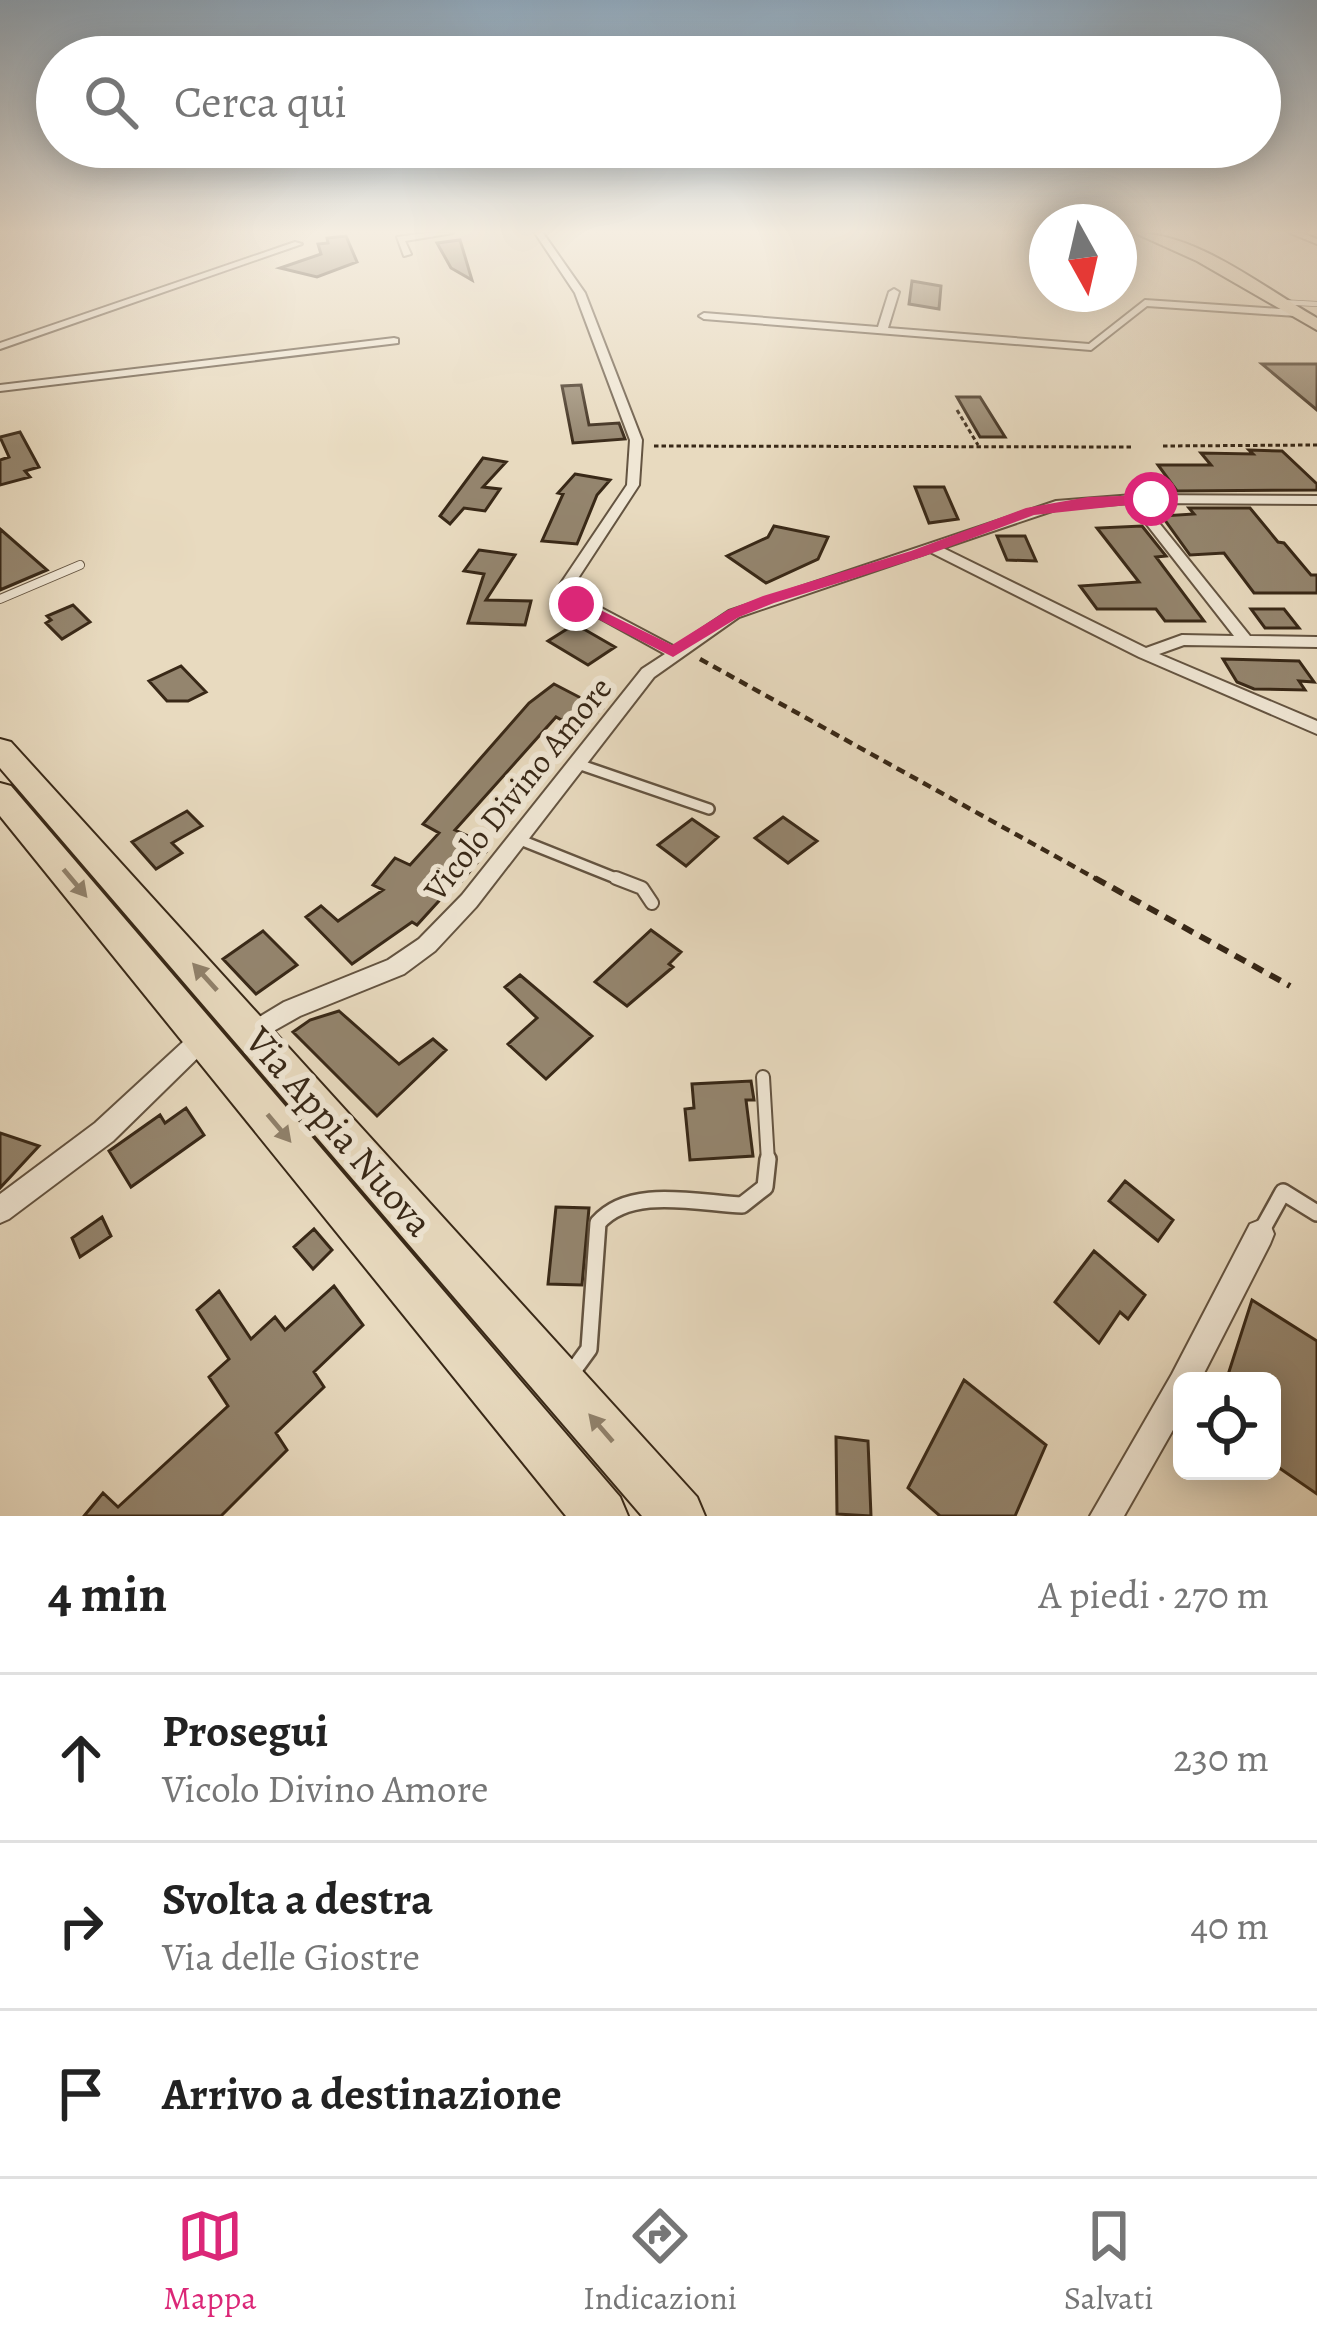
<!DOCTYPE html>
<html lang="it">
<meta charset="utf-8">
<style>
body{margin:0;font-family:Alegreya,serif;background:#f2f2f2;color:#222}
.controls{position:absolute;right:36px;bottom:36px;display:grid;overflow:hidden;border-radius:18px;box-shadow:0 6px 30px #0003}
.controls button{width:108px;height:108px;display:grid;place-items:center;padding:0;border:0;border-bottom:3px solid #e0e0e0;background:#fff;color:#222;font:60px sans-serif}
.compass{position:absolute;left:1029px;top:204px;width:108px;height:108px;border-radius:50%;background:#fff;box-shadow:0 6px 30px #0003;rotate:172deg}
.stop{position:absolute;width:36px;height:36px;margin:-27px;border:9px solid #db2777;border-radius:50%;background:#fff}
.stop.end{background:#db2777;border-color:#fff;box-shadow:0 3px 12px #0008}
.list{margin:0;padding:0;list-style:none}
h2{display:flex;justify-content:space-between;align-items:center;height:156px;margin:0;padding:0 48px;font-size:51px}
h2 small{font-size:39px;font-weight:400;color:#767676}
.list li{display:grid;grid-template-columns:78px 1fr auto;gap:36px;align-items:center;box-sizing:border-box;height:168px;padding:0 48px;border-top:3px solid #e0e0e0}
.list b{display:block;font-size:45px;white-space:nowrap}
.list p{margin:0;font-size:39px;white-space:nowrap;color:#767676}
.list em{font-size:39px;font-style:normal;color:#767676}
.icon{flex:none;width:66px;height:66px;fill:none;stroke:currentColor;stroke-width:2;stroke-linecap:round;stroke-linejoin:round}
.map{position:relative;flex:none;width:1317px;height:1516px;overflow:hidden}
.search{position:absolute;background:#fff;box-shadow:0 6px 30px #0003;left:36px;right:36px;top:36px;height:132px;display:flex;align-items:center;gap:30px;box-sizing:border-box;padding:0 42px;border-radius:66px;color:#767676;font-size:45px}
.sheet{height:660px;background:#fff}
nav{display:flex;justify-content:space-around;align-items:center;box-sizing:border-box;height:168px;border-top:3px solid #e0e0e0;background:#fff;font-size:33px;color:#767676}
nav a{display:grid;justify-items:center;gap:6px}
nav .on{color:#db2777}
.map>svg:first-child{display:block}
.building{fill:#94856e;stroke:#382817;stroke-width:3}
.lines{fill:none;stroke-linecap:round;stroke-linejoin:round}
.service-far4-casing{stroke:#645441;stroke-width:6}
.service-far3-casing{stroke:#645441;stroke-width:10}
.service-far2-casing{stroke:#645441;stroke-width:14}
.service-far1-casing{stroke:#645441;stroke-width:16}
.service-casing{stroke:#645441;stroke-width:20}
.minor-casing{stroke:#645441;stroke-width:4}
.primary-casing{stroke:#382817;stroke-width:4}
.path-far2{stroke:#382817;stroke-width:3;stroke-dasharray:4.5 3;stroke-linecap:butt}
.path-far1{stroke:#382817;stroke-width:4.5;stroke-dasharray:9 6;stroke-linecap:butt}
.path{stroke:#382817;stroke-width:6;stroke-dasharray:12 8;stroke-linecap:butt}
.service-far4{stroke:#f0e7d5;stroke-width:4.5}
.service-far3{stroke:#f0e7d5;stroke-width:8}
.service-far2{stroke:#f0e7d5;stroke-width:9}
.service-far1{stroke:#f0e7d5;stroke-width:12}
.service{stroke:#f0e7d5;stroke-width:15}
.minor{fill:#f0e7d5;fill-rule:evenodd}
.primary{fill:#e8dabf;fill-rule:evenodd}
.oneway{fill:#90816b}
.route{fill:#db2777}
.labels{text-anchor:middle;stroke-width:12;stroke-linejoin:round;paint-order:stroke}
.street-label{font-size:33px;fill:#382817;stroke:#f0e7d5}
.near-street-label{font-size:39px;fill:#382817;stroke:#f0e7d5}
</style>
<div class="map">
<svg width="1317" height="1516" viewBox="0 0 1317 1516">
<rect width="100%" height="100%" fill="#e8dabf"/>
<filter id="stains"><feTurbulence type="fractalNoise" baseFrequency=".00167" numOctaves="4"/><feColorMatrix values="0 0 0 0 .2 0 0 0 0 .09 0 0 0 0 .02 0 0 0 .5 -.17"/></filter>
<radialGradient id="worn" r=".72"><stop offset=".6" stop-color="#630" stop-opacity="0"/><stop offset="1" stop-color="#630" stop-opacity=".3"/></radialGradient>
<path class="building" d="M346,236L357,262L317,277L280,268L321,254L318,244L328,243L327,238Z
M460,240L472,280L451,268L437,243Z
M912,281L941,286L939,309L909,304Z
M1262,364H1317V410Z
M581,385L589,425L619,423L625,439L573,443L562,386Z
M957,397H980L1005,437H980Z
M20,432L39,467L25,471L30,477L0,485V460L9,457L0,437Z
M1249,450L1282,451L1317,484V490L1177,491L1158,465H1211L1201,453L1253,454Z
M483,458L506,462L483,487L500,489L485,511L464,508L450,524L440,516Z
M575,474L610,480L597,495L577,544L542,541L563,494L558,493Z
M915,487H944L958,519L929,523Z
M1189,508H1250L1278,542L1284,543L1311,575H1317V593H1254L1224,553L1190,555L1162,516L1194,514Z
M774,526L828,537L818,559L766,583L727,556L768,537Z
M1142,526L1166,556L1156,557L1204,621H1165L1156,609H1097L1080,586L1139,582L1097,528Z
M0,529L47,570L0,590Z
M997,536H1025L1036,561L1007,560Z
M479,550L515,555L486,600L531,601L525,625L468,623L484,574L464,571Z
M73,605L90,622L62,639L46,623L51,620L47,616Z
M1251,609H1284L1299,628H1265Z
M575,624L615,647L588,665L548,641Z
M1223,659L1299,661L1314,682L1299,681L1305,690L1254,689L1237,682Z
M181,666L206,692L188,701H167L149,681Z
M554,684L602,709L578,729L556,717L455,830L482,842L477,848L486,852L461,882L458,880L417,925L412,922L352,964L306,917L321,906L338,921L383,890L373,885L395,858L410,865L439,833L423,824L529,703Z
M187,811L202,826L172,843L182,853L156,869L132,842Z
M783,817L817,841L788,863L755,838Z
M692,819L718,837L686,866L658,845Z
M651,930L681,952L669,964L673,967L627,1006L595,982Z
M263,931L297,965L256,994L223,959Z
M520,975L592,1036L546,1079L508,1044L537,1018L505,987Z
M339,1011L399,1064L433,1039L446,1050L377,1116L293,1032L310,1020Z
M751,1081L754,1100H746L753,1156L690,1160L685,1109L694,1108L692,1084Z
M186,1108L204,1135L131,1187L109,1151L160,1115L165,1123Z
M0,1133L39,1146L0,1188Z
M1125,1181L1173,1220L1158,1241L1109,1201Z
M556,1207L589,1208L582,1285L548,1284Z
M102,1217L111,1236L80,1257L72,1238Z
M314,1229L332,1250L313,1269L294,1247Z
M1094,1251L1145,1295L1128,1319L1120,1312L1099,1343L1055,1302Z
M334,1286L363,1325L314,1372L324,1387L276,1433L287,1450L221,1516H84L103,1493L118,1507L228,1406L209,1377L229,1359L197,1310L219,1291L251,1339L275,1317L285,1330Z
M1252,1300L1317,1341V1494L1272,1463V1381H1226Z
M964,1380L1046,1445L1015,1516H940L908,1488Z
M836,1437L868,1441L871,1516L837,1514Z"/>
<g class="lines">
<defs>
<path id="service-far4" d="M1280,302L1317,304"/>
<path id="service-far3" d="M0,599L80,565"/>
<path id="service-far2" d="M578,764L709,809
M518,839L623,881"/>
<path id="service-far1" d="M616,878L642,888L652,903
M763,1077L768,1162"/>
<path id="service" d="M1262,1230L1283,1192L1317,1213
M573,1371L589,1349L598,1223C630,1186 697,1203 742,1205L765,1187L768,1159"/>
<path id="minor" d="M426,233H453L405,241L411,254L404,256L397,237Z
M535,233H543L585,293L642,440L639,485L573,586V593L675,647L729,611L1056,501L1133,495L1317,496V504L1143,503L1250,636L1317,637V647L1184,645L1159,654L1317,721V734L1139,657L930,552L739,617L654,677L476,907L435,951L404,974L300,1016L254,1042L246,1039L242,1032L246,1025L284,1002L388,960L419,939L462,895L642,669L665,654L558,595L559,586L627,485L630,440L575,293ZM1130,503L1234,636L1182,635L1146,648L943,548L1058,509Z
M1290,233H1302L1317,239V244Z
M295,242L302,244L0,349V343Z
M894,289L899,292L888,328L1089,344L1145,300L1296,310L1301,313L1296,316L1147,306L1091,350L704,319L699,316L704,313L878,327L889,292Z
M394,338L398,339V343L0,391V385Z
M204,1026L212,1030L216,1037L212,1044L113,1141L9,1219L0,1223V1194L95,1123L196,1030Z
M1260,1220L1270,1224L1274,1234L1270,1244L1200,1381H1182V1414L1124,1516H1090L1172,1374L1250,1224Z"/>
<path id="primary" d="M1135,233C1197,233 1264,288 1317,318V330L1197,261Z
M0,739L11,742L697,1497L705,1516H642L0,768Z
M0,783L11,786L620,1497L628,1516H566L0,816Z"/>
</defs>
<use href="#service-far4" class="service-far4-casing"/>
<use href="#service-far3" class="service-far3-casing"/>
<use href="#service-far2" class="service-far2-casing"/>
<use href="#service-far1" class="service-far1-casing"/>
<use href="#service" class="service-casing"/>
<use href="#minor" class="minor-casing"/>
<use href="#primary" class="primary-casing"/>
<path class="path-far2" d="M957,410L978,445
M654,446L1133,447
M1163,446L1317,445"/>
<path class="path-far1" d="M700,659L1100,881"/>
<path class="path" d="M1095,878L1290,986"/>
<use href="#service-far4" class="service-far4"/>
<use href="#service-far3" class="service-far3"/>
<use href="#service-far2" class="service-far2"/>
<use href="#service-far1" class="service-far1"/>
<use href="#service" class="service"/>
<use href="#minor" class="minor"/>
<use href="#primary" class="primary"/>
</g>
<defs><path id="oneway-solid" d="M-6-.8H1V-3.2L6.5 0L1 3.2V.8H-6Z" transform="scale(3)"/></defs>
<g class="oneway">
<use href="#oneway-solid" transform="translate(75 883) rotate(50)"/>
<use href="#oneway-solid" transform="translate(205 977) rotate(-132)"/>
<use href="#oneway-solid" transform="translate(279 1128) rotate(50)"/>
<use href="#oneway-solid" transform="translate(601 1428) rotate(-131)"/>
</g>
<linearGradient id="sky" x2="0" y2="1"><stop stop-color="#90abc1"/><stop offset="0.52" stop-color="#f5eee2"/><stop offset="1" stop-color="#f5eee2" stop-opacity="0"/></linearGradient>
<rect width="1317" height="446" fill="url(#sky)"/>
<path class="route" d="M1151,495L1156,502L1034,515L922,557L774,603L739,617L673,657L568,604L582,601L672,645L728,610L763,596L911,551L1026,508L1088,497Z"/>
<g class="labels">
<g class="street-label">
<text transform="translate(517 788) rotate(-51)" y="12">Vicolo Divino Amore</text>
</g>
<g class="near-street-label">
<text transform="translate(340 1131) rotate(49)" y="14">Via Appia Nuova</text>
</g>
</g>
<rect width="100%" height="100%" filter="url(#stains)"/>
<rect width="100%" height="100%" fill="url(#worn)"/>
</svg>
<div class="controls">
<button><svg class="icon" aria-label="locate" viewBox="0 0 24 24"><circle cx="12" cy="12" r="6"/><path d="M12 2v4M12 18v4M2 12h4M18 12h4"/></svg></button>
</div>
<svg class="compass" viewBox="-18 -18 36 36"><path d="M0-13l5 13h-10z" fill="#e53935"/><path d="M0 13l5-13h-10z" fill="#767676"/></svg>
<div class="stop" style="left:1151px;top:499px"></div>
<div class="stop end" style="left:576px;top:604px"></div>
<div class="search"><svg class="icon" aria-label="search" viewBox="0 0 24 24"><circle cx="10" cy="10" r="6"/><path d="M15 15l6 6"/></svg>Cerca qui</div>
</div>
<section class="sheet">
<h2>4 min<small>A piedi · 270 m</small></h2>
<ul class="list">
<li><svg class="icon" aria-label="ahead" viewBox="0 0 24 24"><path d="M12 20V5M6 11l6-6 6 6"/></svg><div><b>Prosegui</b><p>Vicolo Divino Amore</p></div><em>230 m</em></li>
<li><svg class="icon" aria-label="right" viewBox="0 0 24 24"><path d="M7 20v-9h11M14 6l5 5-5 5"/></svg><div><b>Svolta a destra</b><p>Via delle Giostre</p></div><em>40 m</em></li>
<li><svg class="icon" aria-label="arrive" viewBox="0 0 24 24"><path d="M6 21V4h12l-3 4 3 4H6"/></svg><div><b>Arrivo a destinazione</b></div></li>
</ul>
</section>
<nav>
<a class="on"><svg class="icon" aria-label="map" viewBox="0 0 24 24"><path d="M3 6l6-2 6 2 6-2v14l-6 2-6-2-6 2zM9 4v14M15 6v14"/></svg>Mappa</a>
<a><svg class="icon" aria-label="directions" viewBox="0 0 24 24"><path d="M12 3l9 9-9 9-9-9zM9 14v-3h6M13 9l2 2-2 2"/></svg>Indicazioni</a>
<a><svg class="icon" aria-label="saved" viewBox="0 0 24 24"><path d="M7 4h10v16l-5-4-5 4z"/></svg>Salvati</a>
</nav>
